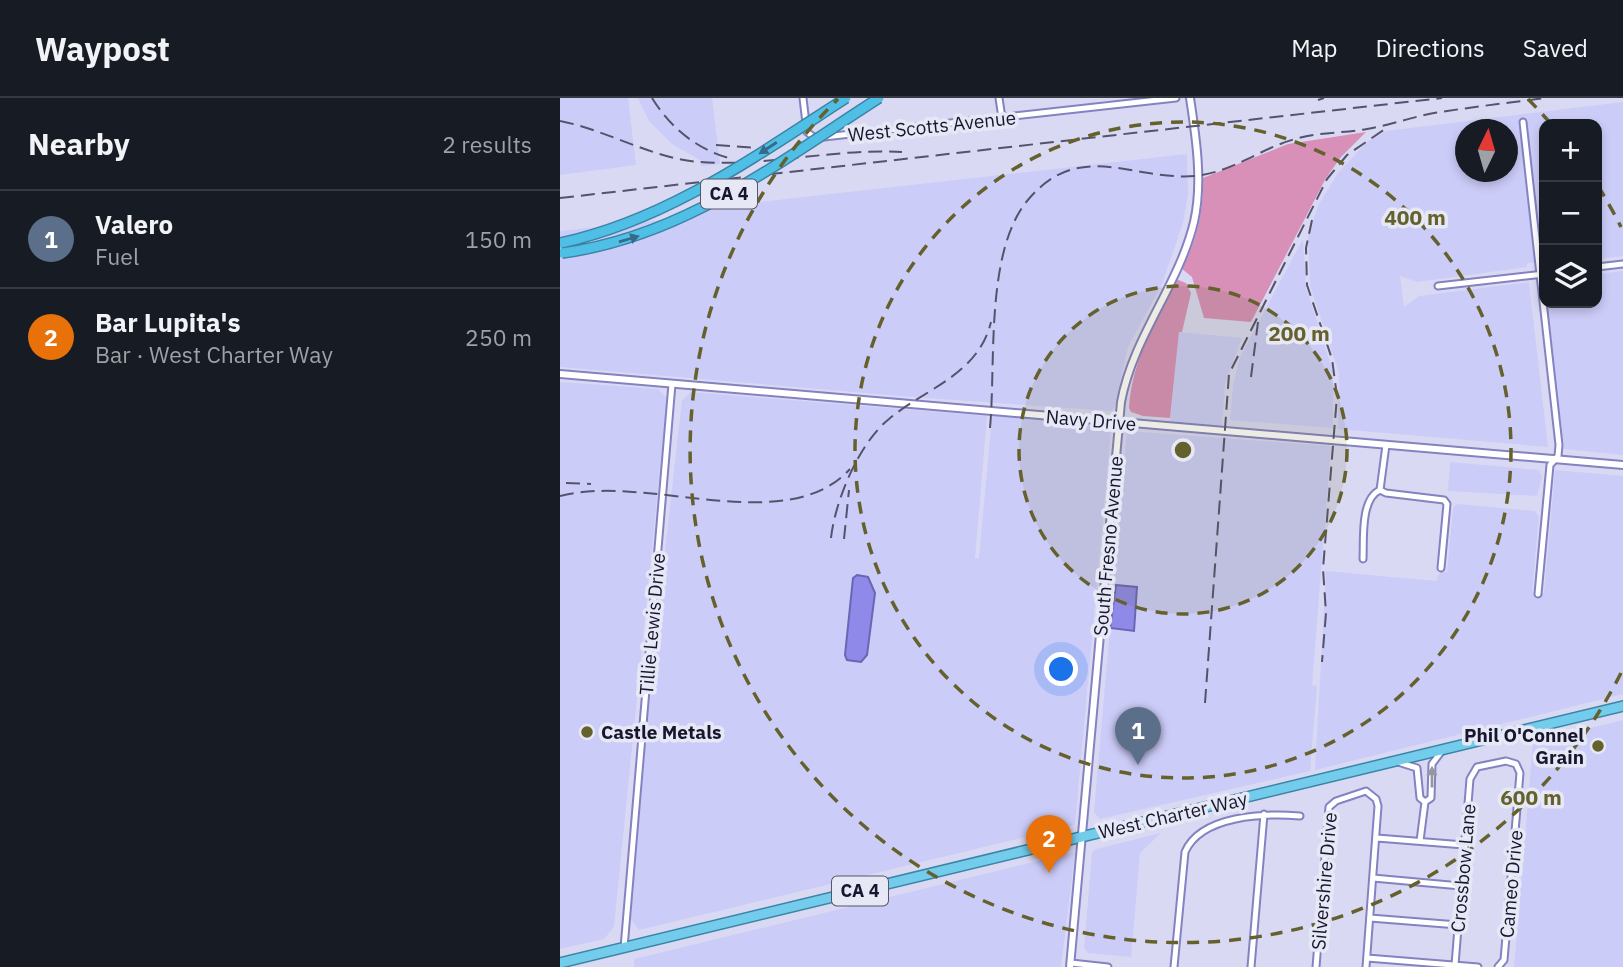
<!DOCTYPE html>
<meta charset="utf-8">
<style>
body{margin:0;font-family:"IBM Plex Sans",sans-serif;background:#20242c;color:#f1f3f6}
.controls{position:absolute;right:21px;top:21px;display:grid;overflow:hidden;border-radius:14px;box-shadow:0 4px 10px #0003}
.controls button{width:63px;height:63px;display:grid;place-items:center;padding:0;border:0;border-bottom:2px solid #363941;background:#171b24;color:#f1f3f6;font:35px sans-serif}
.compass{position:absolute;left:895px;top:21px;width:63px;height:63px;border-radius:50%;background:#171b24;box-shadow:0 4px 10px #0003;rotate:5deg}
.you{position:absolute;left:502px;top:572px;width:24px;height:24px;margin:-18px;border:5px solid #fff;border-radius:50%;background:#1a73e8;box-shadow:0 0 0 10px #1a73e833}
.badge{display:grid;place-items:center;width:46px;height:46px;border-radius:50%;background:#b2b19c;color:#fff;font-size:23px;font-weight:700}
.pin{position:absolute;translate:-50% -58px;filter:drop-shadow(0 2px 4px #0008)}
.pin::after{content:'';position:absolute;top:37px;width:24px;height:21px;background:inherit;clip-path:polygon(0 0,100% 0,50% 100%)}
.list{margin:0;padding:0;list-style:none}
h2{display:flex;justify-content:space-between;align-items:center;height:91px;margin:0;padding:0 28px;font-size:30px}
h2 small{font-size:23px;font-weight:400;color:#9ea1a6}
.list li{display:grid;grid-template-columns:46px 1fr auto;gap:21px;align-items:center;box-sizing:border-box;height:98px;padding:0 28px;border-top:2px solid #363941}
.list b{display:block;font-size:26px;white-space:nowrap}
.list p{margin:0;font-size:23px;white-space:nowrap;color:#9ea1a6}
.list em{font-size:23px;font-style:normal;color:#9ea1a6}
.icon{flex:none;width:38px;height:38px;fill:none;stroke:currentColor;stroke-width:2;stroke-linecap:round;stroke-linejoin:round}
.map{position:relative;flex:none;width:1063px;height:869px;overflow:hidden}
header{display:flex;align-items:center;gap:42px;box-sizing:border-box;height:98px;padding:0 35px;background:#171b24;border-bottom:2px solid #363941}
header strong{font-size:33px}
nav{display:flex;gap:38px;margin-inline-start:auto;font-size:24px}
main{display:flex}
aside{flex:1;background:#171b24}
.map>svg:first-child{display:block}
.built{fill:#ccccf9;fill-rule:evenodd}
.green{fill:#d890b9}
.water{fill:#8f89e9;stroke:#6b66b1;stroke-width:2}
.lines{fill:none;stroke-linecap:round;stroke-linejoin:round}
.minor-casing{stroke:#8482c0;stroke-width:9}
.tertiary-casing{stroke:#8482c0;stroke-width:10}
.trunk-casing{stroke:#3c84a6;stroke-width:12}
.minor{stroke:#fff;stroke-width:5}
.tertiary{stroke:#fff;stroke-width:6}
.trunk{stroke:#73cceb;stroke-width:9}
.rail{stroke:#55536c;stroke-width:2;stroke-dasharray:14 7;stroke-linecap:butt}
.motorway-bridge-casing{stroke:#3c84a6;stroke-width:12;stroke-linecap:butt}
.motorway-bridge{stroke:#50bfe6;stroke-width:9}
.oneway{fill:#346a8a}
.oneway2{fill:#9796a1}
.ring{fill:none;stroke:#65612d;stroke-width:3.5;stroke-dasharray:12 9}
.poi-dot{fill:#65612d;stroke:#e7e8f5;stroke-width:2.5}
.labels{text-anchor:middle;stroke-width:7;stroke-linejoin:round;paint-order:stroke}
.shield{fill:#e7e8f5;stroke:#56556a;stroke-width:2}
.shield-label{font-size:18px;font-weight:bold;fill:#18162e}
.street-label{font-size:19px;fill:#18162e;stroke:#e7e8f5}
.poi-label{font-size:19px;font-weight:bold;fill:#18162e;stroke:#e7e8f5;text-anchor:start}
.centre{fill:#65612d;stroke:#e7e8f5;stroke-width:3.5}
.ring-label{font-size:21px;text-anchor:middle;font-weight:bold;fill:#65612d;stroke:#e7e8f5;stroke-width:7;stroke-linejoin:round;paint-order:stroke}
</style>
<header>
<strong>Waypost</strong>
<nav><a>Map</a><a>Directions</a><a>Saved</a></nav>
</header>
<main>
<aside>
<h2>Nearby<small>2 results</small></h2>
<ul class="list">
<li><span class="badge" style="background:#5c6f8a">1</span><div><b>Valero</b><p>Fuel</p></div><em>150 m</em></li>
<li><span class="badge" style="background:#e8710a">2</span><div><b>Bar Lupita's</b><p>Bar · West Charter Way</p></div><em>250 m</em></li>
</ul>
</aside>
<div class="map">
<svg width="1063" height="869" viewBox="0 0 1063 869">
<rect width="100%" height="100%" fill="#d9d9f4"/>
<path class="built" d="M0,0H68L76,67L0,77Z
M78,0H152L160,66L141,68L140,62L112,46L89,23Z
M1063,4V158L1037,161V26H984V163L967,165V169L857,184L840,178L844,209L859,198L969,184L988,349L778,331L779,275L750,188L748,135L759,106L778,75L807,44L826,33ZM906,32H948V74H906Z
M627,56L628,97L623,125L602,186L568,249L554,310L551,313L353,299L0,269V133L138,118V111Z
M743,141L746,189L773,274V330L670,322L673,288L680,259Z
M1063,173V357L1004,351L986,205H1037V176Z
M619,234L682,240L665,285L662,328L610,324Z
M0,284L98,291L107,300L54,829L44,841L0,851Z
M131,294L427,318L415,460H419L432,318L548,327L551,331L515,727L79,832L71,822L74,729L122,302Z
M567,333L771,348L752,587L757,588L750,673L540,721L534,714Z
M890,364L979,372L982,379L977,398L888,393Z
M995,372L1063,378V596L755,672L766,473L876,483L880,474H887L893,410L897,406L975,413L979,419L972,494L984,495Z
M1063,622V869H954L973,644Z
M601,735L580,755L571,859L528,855L524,850L532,755L536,751Z
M515,754L501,869H74V861Z"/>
<path class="green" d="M806,34L781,59L766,80L691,224L644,220L632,179L621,170C637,147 644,108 643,80L728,46Z
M616,181L626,185L631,195L622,234H619L610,320L583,318L571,314L569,310C572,262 596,223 616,181Z"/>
<path class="water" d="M297,477L308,479L315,495L307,557L301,564L287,562L285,557L293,480Z
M556,487L577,489L574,533L550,530Z"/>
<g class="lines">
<defs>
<path id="minor" d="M243,0L247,34L255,40L616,0
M439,0L442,20
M963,24L999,347L998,358L990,367L978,496
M1037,169L1063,166
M878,188L984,176
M820,392L826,395L884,402L887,406L881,470
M803,461C804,442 800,401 820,392L826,347
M838,664L857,670L860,700L865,704
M817,740L904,747
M860,743L865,704L871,700L872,666L881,654
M813,780L901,788
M810,820L898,827
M64,850L112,286
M807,860L918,869
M511,865L548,869
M895,867L910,681L917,669L946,663L956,666L960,675L944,862L938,869
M614,869L625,754C641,717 705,715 740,718
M691,869L704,716
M756,869L769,709L776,703L806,693L816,701L818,708L806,869"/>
<path id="tertiary" d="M0,276L1063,367
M510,869L561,304C573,239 619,187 634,124C643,85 636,39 630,0"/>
<path id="trunk" d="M0,865L1063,608"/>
</defs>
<use href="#minor" class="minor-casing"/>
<use href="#tertiary" class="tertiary-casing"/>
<use href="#trunk" class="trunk-casing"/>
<use href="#minor" class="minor"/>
<use href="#tertiary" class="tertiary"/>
<use href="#trunk" class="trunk"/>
<path class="rail" d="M92,0C110,29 136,51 169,60
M758,2L764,0
M0,23C47,32 91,60 139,64C207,69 274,50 342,54
M156,47L196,50
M0,100L882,0
M752,122L746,150L747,187L772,261L777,298L763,471L766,515L762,564
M691,279L698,224
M430,330C436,265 425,155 467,103C519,40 572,83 635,78C674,74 702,49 739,40C761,34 785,35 807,31C830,27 852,19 874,15C911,9 948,5 985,0
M6,385L31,386
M0,398C87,375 226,441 290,371
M271,440C275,403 299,345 329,321C366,290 418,277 431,224
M284,441L289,392
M645,605L669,276L767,81L787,57L825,31"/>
<defs>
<path id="motorway-bridge" d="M1,145C107,122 196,58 286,0
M2,155C123,139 219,64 319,0"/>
</defs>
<use href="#motorway-bridge" class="motorway-bridge-casing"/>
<use href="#motorway-bridge" class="motorway-bridge"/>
</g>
<defs><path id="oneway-solid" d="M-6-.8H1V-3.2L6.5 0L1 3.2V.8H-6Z" transform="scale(1.75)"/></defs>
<g class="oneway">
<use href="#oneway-solid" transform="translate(208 50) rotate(147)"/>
<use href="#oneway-solid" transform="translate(69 141) rotate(-16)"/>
</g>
<use class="oneway2" href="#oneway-solid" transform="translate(872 679) rotate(-90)"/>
<circle cx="623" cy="352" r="164" fill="#65612d" fill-opacity=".12"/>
<g class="ring">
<circle cx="623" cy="352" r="164"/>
<circle cx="623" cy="352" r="328"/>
<path d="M1061 575A492 492 0 1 1 278 1M968 1A492 492 0 0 1 991 26M1038 88A492 492 0 0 1 1061 129"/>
</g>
<g class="poi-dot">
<circle cx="27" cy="634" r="7"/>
<circle cx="1038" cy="648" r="7"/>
</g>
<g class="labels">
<g class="shield">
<rect x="141" y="81.5" width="56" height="29" rx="5"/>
<rect x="272" y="778.5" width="56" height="29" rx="5"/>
</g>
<g class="shield-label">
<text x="169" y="102">CA 4</text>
<text x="300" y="799">CA 4</text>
</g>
<g class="street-label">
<text transform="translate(372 28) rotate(-6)" y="7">West Scotts Avenue</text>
<text transform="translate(531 322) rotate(5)" y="7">Navy Drive</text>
<text transform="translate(548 448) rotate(-85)" y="7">South Fresno Avenue</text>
<text transform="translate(92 526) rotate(-85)" y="7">Tillie Lewis Drive</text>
<text transform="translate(613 717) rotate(-13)" y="7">West Charter Way</text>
<text transform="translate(903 770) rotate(-85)" y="7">Crossbow Lane</text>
<text transform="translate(764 783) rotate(-85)" y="7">Silvershire Drive</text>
<text transform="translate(951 786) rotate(-85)" y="7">Cameo Drive</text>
</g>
<g class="poi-label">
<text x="41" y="641">Castle Metals</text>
<text x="1024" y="644" text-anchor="end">Phil O'Connel<tspan x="1024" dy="22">Grain</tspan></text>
</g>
</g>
<circle cx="623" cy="352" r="10" class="centre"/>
<g class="ring-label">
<text x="855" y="127">400 m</text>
<text x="739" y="243">200 m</text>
<text x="971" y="707">600 m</text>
</g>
</svg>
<div class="controls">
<button>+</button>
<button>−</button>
<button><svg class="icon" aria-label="layers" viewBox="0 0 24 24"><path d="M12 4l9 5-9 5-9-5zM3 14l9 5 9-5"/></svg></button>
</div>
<svg class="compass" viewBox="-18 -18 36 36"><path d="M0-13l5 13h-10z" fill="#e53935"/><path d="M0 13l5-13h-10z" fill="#9ea1a6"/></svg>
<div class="you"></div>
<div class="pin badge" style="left:578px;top:667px;background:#5c6f8a">1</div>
<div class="pin badge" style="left:489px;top:775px;background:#e8710a">2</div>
</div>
</main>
